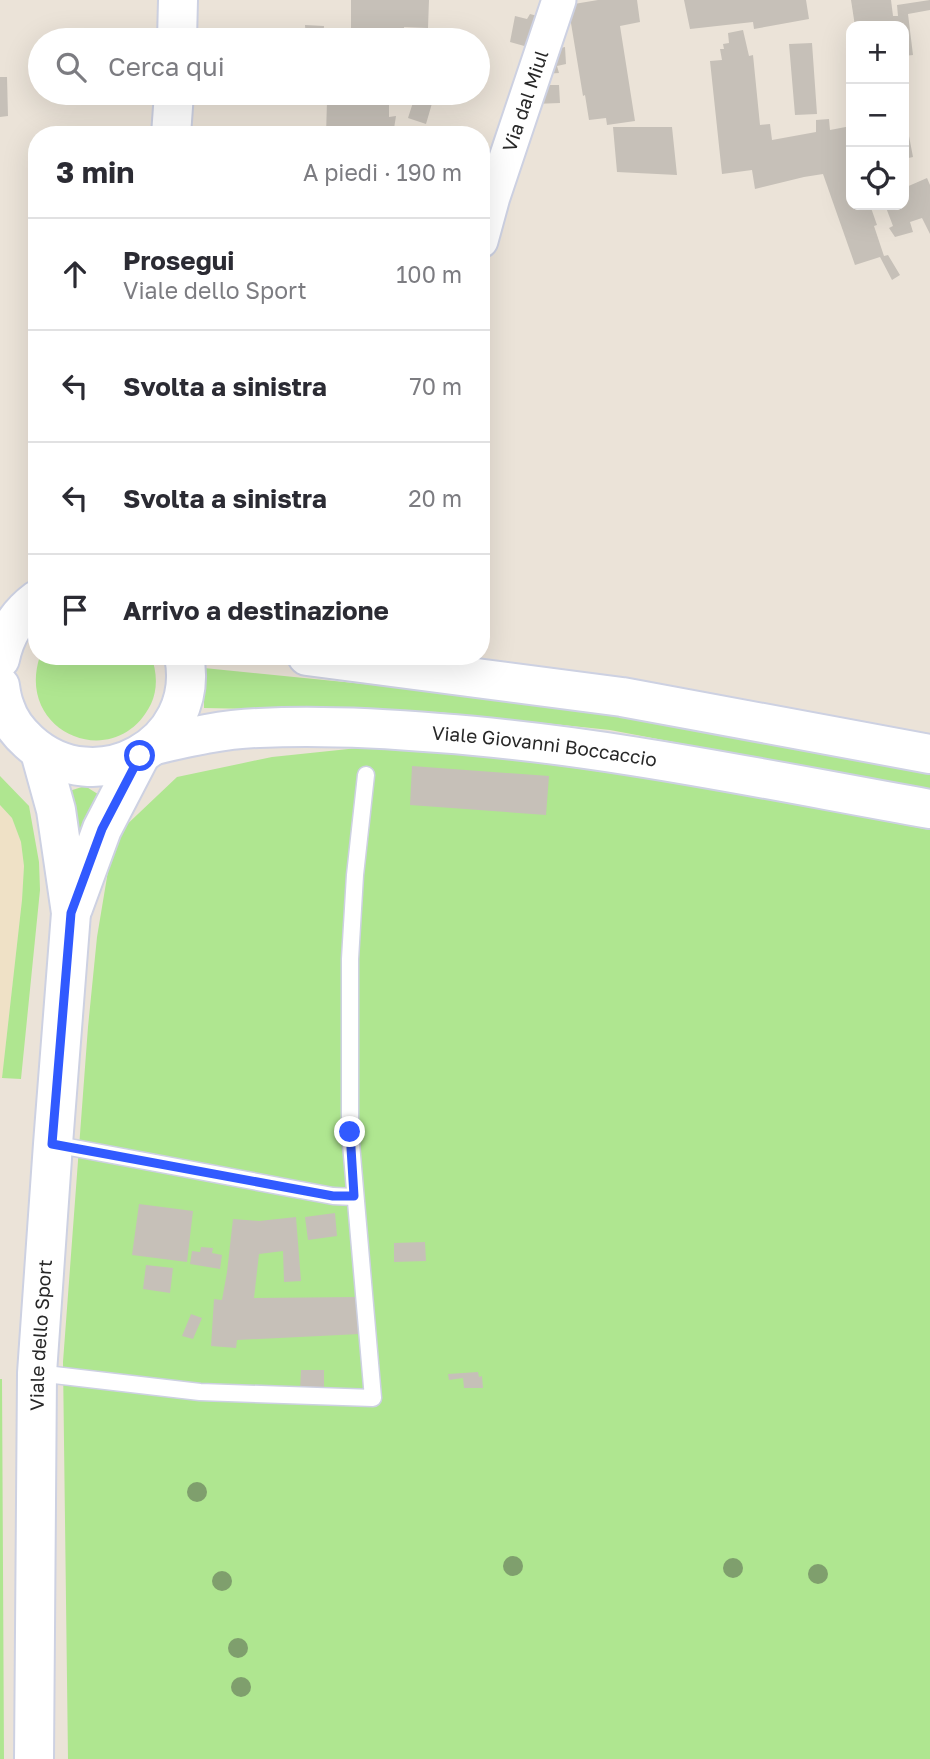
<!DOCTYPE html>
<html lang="it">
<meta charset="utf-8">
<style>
body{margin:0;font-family:"Golos Text",sans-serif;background:#f7f7f7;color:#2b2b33}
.controls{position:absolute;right:21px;top:21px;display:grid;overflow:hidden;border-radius:14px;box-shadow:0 7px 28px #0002}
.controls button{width:63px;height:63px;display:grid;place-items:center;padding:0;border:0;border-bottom:2px solid #e1e1e2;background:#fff;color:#2b2b33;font:35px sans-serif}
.stop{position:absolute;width:21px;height:21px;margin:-16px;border:5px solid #315aff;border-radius:50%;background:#fff}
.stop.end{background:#315aff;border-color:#fff;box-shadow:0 2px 7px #0008}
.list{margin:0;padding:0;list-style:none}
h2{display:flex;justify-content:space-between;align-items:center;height:91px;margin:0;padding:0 28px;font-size:30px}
h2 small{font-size:23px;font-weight:400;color:#7c7c81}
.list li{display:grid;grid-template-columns:46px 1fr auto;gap:21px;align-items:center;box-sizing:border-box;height:112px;padding:0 28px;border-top:2px solid #e1e1e2}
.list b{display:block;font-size:26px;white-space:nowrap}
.list p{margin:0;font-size:23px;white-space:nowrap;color:#7c7c81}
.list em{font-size:23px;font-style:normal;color:#7c7c81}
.icon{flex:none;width:38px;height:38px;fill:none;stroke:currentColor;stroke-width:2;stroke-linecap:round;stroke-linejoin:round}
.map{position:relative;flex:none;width:930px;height:1759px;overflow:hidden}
.search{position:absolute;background:#fff;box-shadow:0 7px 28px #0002;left:28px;top:28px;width:462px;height:77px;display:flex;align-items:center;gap:18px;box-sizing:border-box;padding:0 24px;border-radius:38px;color:#7c7c81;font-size:26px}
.panel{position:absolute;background:#fff;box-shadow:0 7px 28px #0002;left:28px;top:126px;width:462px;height:539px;border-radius:28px}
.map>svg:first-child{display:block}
.education{fill:#efe1c6}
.green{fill:#afe690}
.building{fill:#c6c0b8}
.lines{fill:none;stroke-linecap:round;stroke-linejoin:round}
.lane-casing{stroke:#cdd1e2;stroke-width:19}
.street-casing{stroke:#cdd1e2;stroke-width:37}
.secondary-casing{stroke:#cdd1e2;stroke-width:42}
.lane{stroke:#fff;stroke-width:16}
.street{stroke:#fff;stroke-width:33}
.secondary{stroke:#fff;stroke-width:38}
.tree{fill:#7f9f6d}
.route{stroke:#315aff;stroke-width:9}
.labels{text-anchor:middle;stroke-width:7;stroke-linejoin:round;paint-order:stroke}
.street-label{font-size:19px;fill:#282828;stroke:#fff}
</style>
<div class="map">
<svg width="930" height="1759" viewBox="0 0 930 1759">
<rect width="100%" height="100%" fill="#ebe3d8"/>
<path class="education" d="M0,805L12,818L21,842L24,866L22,900L2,1078H0Z"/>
<path class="green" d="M40,656H151C157,671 158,689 151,704C116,775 14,733 40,656Z
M204,668L444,692L611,714L930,774V790L610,730L438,712L204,708Z
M358,748C551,756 741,794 930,830V1759H68L63,1362L88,1027L97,937L108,871L119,832L177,777L272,757Z
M0,776L29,806L39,862L40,890L21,1079L2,1078L22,900L24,866L21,842L12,818L0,805Z
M85,786L101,796L78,870L66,792Z
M0,1379H2L4,1759H0Z"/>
<path class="building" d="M351,0H429L428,28L404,27L405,40H362V30L351,29Z
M598,0H637L640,22L620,26L635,121L607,125L606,118L589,120L585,95L583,96L568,5Z
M684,0H806L809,19L754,29L753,22L690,29Z
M851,0H891L893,16H898L897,5L930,0V10L908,14L913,55L904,56V26H855Z
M530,14L541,17L535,49L510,42L515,16L527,19Z
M305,25L324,26L323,40L306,39Z
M743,30L749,56L753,55L760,125L770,124L772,140L816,132V120L829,119L830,130L851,126V205H870L877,225L874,226L884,256L888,255L900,275L892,280L880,257L855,265L823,174L804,177L755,189L752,170L722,174L710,61L722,60L720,49H724L723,44L729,43L728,33Z
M812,43L817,114L795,115L789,44Z
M565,47L566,64L557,66L559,73L543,74L551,50Z
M0,77H7L8,116L0,117Z
M539,85H559L560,103L534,104Z
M358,93H399L398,99L389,100V117L396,116L393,135H326L327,101L346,100V95Z
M416,93H435L426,124L408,118Z
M904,110L913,157L904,159Z
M613,127H672L677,175L617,172Z
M927,178L930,185V234L922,218L910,222L913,232L895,237L889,228L893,226L885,205H904V188Z
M412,766L549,776L546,815L410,805Z
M139,1204L193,1211L187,1262L132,1255Z
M335,1213L337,1236L308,1240L305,1217Z
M296,1217L301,1281L284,1282L283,1251L259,1254L254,1298L358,1297L360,1334L237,1340L236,1348L211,1346L214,1299L222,1300L227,1272L233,1219L259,1221Z
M425,1242L426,1261L394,1262V1243Z
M201,1247L213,1248L212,1253L222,1255L220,1269L190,1264L192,1251L200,1252Z
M146,1265L173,1268L170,1293L143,1289Z
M191,1314L202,1318L193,1339L182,1336Z
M301,1370H324V1392L300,1391Z
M478,1372L479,1377L482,1376L483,1388H464L463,1378L449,1380L448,1374Z"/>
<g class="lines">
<defs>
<path id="lane" d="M53,1144L333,1196L354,1197
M37,1373L200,1392L373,1398L350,1132V959L355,875L366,775"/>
<g id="street">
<path id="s1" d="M481,241L493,197L559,0"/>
</g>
<g id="secondary">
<path d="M177,40L178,0"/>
<path d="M171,135L174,93"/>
<path d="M307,656L622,697L930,754"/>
<path d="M0,659C5,634 17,615 37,600"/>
<path d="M0,686C1,693 2,700 5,707C9,720 19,733 29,742C95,802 202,746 184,656"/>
<path id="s2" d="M155,745C189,737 224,729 259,728C319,725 379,728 439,733C604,745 767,780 930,809"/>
<path d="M73,908L102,829L140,756"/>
<path id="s3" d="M34,1759L37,1373L53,1144L71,913L56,810L40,752"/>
</g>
</defs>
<use href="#lane" class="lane-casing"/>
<use href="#street" class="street-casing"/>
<use href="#secondary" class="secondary-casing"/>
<use href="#lane" class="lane"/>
<use href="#street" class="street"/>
<use href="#secondary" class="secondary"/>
</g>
<g class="tree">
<circle cx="197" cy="1492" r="10"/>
<circle cx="513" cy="1566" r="10"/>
<circle cx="733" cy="1568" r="10"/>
<circle cx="818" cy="1574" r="10"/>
<circle cx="222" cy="1581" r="10"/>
<circle cx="238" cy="1648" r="10"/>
<circle cx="241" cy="1687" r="10"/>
</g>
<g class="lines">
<path class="route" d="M140,756L102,829L71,913L52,1144L333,1196H354L350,1132"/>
</g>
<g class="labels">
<g class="street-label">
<text dy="7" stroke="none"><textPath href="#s1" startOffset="147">Via dal Miul</textPath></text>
<text dy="7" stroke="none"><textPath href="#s2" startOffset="392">Viale Giovanni Boccaccio</textPath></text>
<text dy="7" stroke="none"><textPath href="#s3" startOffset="424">Viale dello Sport</textPath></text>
</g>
</g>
</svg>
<div class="controls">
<button>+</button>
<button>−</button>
<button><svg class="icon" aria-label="locate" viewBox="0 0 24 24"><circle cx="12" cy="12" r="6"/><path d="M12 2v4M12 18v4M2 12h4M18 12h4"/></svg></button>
</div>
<div class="stop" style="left:140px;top:756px"></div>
<div class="stop end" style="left:350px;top:1132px"></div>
<div class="search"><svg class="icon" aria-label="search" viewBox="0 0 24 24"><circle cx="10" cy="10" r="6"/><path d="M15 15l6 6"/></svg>Cerca qui</div>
<section class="panel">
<h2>3 min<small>A piedi · 190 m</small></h2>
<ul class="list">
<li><svg class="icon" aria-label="ahead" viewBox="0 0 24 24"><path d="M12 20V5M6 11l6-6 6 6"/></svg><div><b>Prosegui</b><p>Viale dello Sport</p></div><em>100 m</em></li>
<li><svg class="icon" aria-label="left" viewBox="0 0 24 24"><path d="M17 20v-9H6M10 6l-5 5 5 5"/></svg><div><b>Svolta a sinistra</b></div><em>70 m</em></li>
<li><svg class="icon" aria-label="left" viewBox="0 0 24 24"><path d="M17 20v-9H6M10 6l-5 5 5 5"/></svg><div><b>Svolta a sinistra</b></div><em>20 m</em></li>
<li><svg class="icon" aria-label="arrive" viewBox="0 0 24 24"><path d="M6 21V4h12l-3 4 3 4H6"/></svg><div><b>Arrivo a destinazione</b></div></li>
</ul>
</section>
</div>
